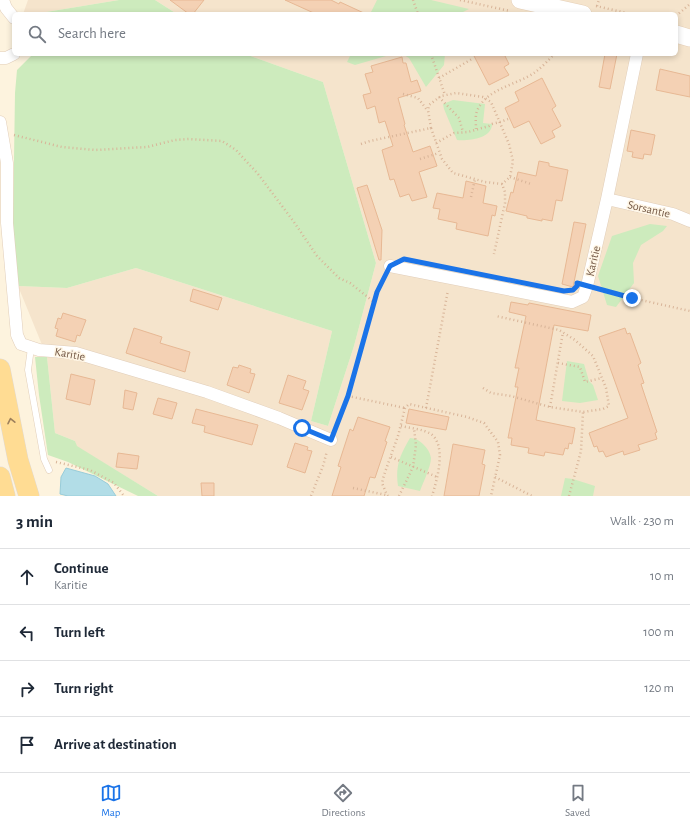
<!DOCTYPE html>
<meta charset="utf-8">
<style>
body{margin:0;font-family:"Alegreya Sans",sans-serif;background:#f2f2f3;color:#1f2937}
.stop{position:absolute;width:12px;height:12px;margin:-9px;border:3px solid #1a73e8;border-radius:50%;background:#fff}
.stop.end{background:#1a73e8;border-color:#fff;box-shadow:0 1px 4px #0008}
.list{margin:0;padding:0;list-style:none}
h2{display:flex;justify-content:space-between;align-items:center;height:52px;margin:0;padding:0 16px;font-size:17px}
h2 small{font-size:13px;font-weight:400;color:#747a83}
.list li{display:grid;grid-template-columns:26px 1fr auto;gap:12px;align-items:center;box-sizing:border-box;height:56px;padding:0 16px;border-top:1px solid #e0e1e3}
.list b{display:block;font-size:15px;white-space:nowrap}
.list p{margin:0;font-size:13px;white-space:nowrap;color:#747a83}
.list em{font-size:13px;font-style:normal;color:#747a83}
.icon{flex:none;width:22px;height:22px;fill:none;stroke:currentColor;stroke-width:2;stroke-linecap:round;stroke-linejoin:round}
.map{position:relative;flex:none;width:690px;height:496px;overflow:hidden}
.search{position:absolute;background:#fff;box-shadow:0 2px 6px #0003;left:12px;right:12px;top:12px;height:44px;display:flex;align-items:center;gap:10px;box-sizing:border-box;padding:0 14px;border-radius:6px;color:#747a83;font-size:15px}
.sheet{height:276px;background:#fff}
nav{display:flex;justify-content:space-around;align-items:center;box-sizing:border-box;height:56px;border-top:1px solid #e0e1e3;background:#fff;font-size:11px;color:#747a83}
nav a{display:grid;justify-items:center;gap:2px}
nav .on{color:#1a73e8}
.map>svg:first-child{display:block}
.residential{fill:#f5e4cc}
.green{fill:#cdebbd}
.water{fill:#b2dde7;stroke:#98ccd9}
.building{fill:#f4d1b4;stroke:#e7b894}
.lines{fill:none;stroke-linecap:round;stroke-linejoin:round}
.service-casing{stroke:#e1ceba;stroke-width:7}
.minor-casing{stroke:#e1ceba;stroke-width:13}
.secondary-casing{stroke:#e6d0b8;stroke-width:18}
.primary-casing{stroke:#e0dad6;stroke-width:21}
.path{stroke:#d8b498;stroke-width:2.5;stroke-dasharray:1 3;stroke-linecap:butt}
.service{stroke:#fff;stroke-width:6}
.minor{stroke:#fff;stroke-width:12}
.secondary{stroke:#fff;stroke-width:17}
.primary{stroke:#ffdc93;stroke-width:20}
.oneway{stroke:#9e805c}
.route{stroke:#1a73e8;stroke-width:5}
.labels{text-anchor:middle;stroke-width:3;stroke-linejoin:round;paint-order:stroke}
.street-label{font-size:12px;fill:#745845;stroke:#fff6e5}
</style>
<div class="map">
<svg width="690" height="496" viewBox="0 0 690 496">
<rect width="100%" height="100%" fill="#fdf3de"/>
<path class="residential" d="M28,0H119L34,14H23Z
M155,0H690V496H158L76,446L75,441L55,433L47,357L18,286L67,288L136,268L332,331L311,421L328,426L354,346L376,263L323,82L245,54H676V14H177Z"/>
<path class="green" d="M119,0H155L177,14H34Z
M377,0H431L469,9L459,14H370Z
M32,54H245L323,82L376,263L354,346L328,426L311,421L332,331L136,268L67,288L18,286L13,225L15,93L17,70L32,55Z
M351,54H393L355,65L347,62Z
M402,54H445L444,65L426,87L409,58Z
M453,100L485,104L483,123L492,124C492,139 468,141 457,140L444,109L443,104Z
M650,224L667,226L663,231L641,245L633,263L634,283L616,307L607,305L598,276L612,236Z
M35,357H47L55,433L75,441L77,446L158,496H138L68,462L48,455L39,395Z
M567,361L584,364L589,381L593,385L598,400L580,403L562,401Z
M410,438C415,438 419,440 423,444C427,448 430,452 431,458C431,466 423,483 420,491L398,486C395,466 400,455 410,438Z
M565,478L573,479L595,486L593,496H561Z"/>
<path class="water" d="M66,468L95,476L108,484L116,496H68L60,494L61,477Z"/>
<path class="building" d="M170,0H204L193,14H189Z
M285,0H331L339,4L340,2L366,14H316Z
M473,54H504L509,64L504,67L509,75L489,85Z
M605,54H617L610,89L599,87Z
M402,57L403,63H406L411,82L417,80L421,91L398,98L405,124L404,125L413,152L430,146L437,166L419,172L427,197L412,201L409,194L400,197L394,179L390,180L382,150L393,146L385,121L379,123L375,106L367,109L363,95L371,93L365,74L373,72L371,66Z
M660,69L690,76V97L656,90Z
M542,78L556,106L552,109L561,126L552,131L555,137L541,144L529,121L514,128L505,108L519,101L515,92Z
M631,130L655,135L651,155L644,154L643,159L632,157L633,152L627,151Z
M539,161L549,163V166L568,170L562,201L556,200L552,221L542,219V221L527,218V216L506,211L511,192L513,193L518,172L536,176Z
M466,181L486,186L483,203L497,206L495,216L492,215L488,236L456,229L457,223L438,219L440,209L433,208L437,193L463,198Z
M367,185L382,230L381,260H379L357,188Z
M574,222L586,224L573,287L562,284Z
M193,289L222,298L218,310L190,301Z
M511,302L528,305L529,303L591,315L588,331L554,325L536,420L575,428L572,444L569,443L568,449L565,448L563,455L545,452L544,456L528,453L529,448L511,445L512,438H508L518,387H515L519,368H515L526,316L509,312Z
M63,313L86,320L80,336L77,335L75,342L56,336L58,329L55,328L58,318L61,319Z
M134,328L162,337L160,343L190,352L185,372L126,353Z
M625,328L627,334L630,333L641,363L638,365L644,383L641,384L657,432L655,433L657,439L638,445L640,450L624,455L623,451L606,457L603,451L599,452L597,446L594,447L589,433L628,418L599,337Z
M239,365L251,369L250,373L255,374L249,393L227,385L233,367L238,368Z
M71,374L95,380L90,405L66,399Z
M288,375L306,381L303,389L309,391L302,410L279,403Z
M125,390L137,393L133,410L123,408Z
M158,398L177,403L172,419L153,414Z
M196,409L258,425L252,445L204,432L205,426L192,423Z
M409,409L449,417L446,430L406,423Z
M358,417L390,427L385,441L387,442L375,478L370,477L364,496H332L341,467L338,466L350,429L353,431Z
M295,443L308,447L307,450L312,451L305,473L287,467Z
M453,444L485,450L482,464L485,465L479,496H444Z
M118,453L139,456L137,469L116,467Z
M201,483H214V496H202Z"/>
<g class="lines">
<defs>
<path id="service" d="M31,348L28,370L44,459L49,470"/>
<path id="minor" d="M3,0L6,8L14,18
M0,58H6L14,54
M0,122L7,163V223L17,335L21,344L39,350L76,353L207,392L279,418L331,440
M607,199L673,214L690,221
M390,266L572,302L583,297L587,286L607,199L637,54"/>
<path id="secondary" d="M520,0L583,14
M676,34L690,38"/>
<path id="primary" d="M0,369L18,460L29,496
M0,477L5,496"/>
</defs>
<use href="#service" class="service-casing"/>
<use href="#minor" class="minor-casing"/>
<use href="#secondary" class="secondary-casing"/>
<use href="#primary" class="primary-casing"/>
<path class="path" d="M413,0L418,14
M460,0L510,11
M596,6L631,14
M597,6L599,0
M676,16L690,4
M431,54L445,95
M439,78L472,59
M403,94L418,98L427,110
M439,97L459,118L463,132
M431,128L428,110L429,105L441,96L456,93L483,97L491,102L509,144L513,161L510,177L502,184
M476,129C476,124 475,116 477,111C486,89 516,85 534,73C541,68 548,61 554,54
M14,135L62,147L95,150L147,147L175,140L189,139L222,141L236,150L258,174L294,222L317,256L339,278L350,283L374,302
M436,143L454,133L468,132L489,126L492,124L500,122L508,119
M361,144L370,141L431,128L442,159L453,173L485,182L502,184L505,192V203L494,254
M420,159L439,153
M510,177L531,184
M471,197L475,179
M599,289L632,298L690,311
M558,363L580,367L585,382L602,378
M483,388L491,393L511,396L550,407L583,412L603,409L609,406L606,388L593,356L575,340L559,330L496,316
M348,396L405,408
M550,407L563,332
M426,408L448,290
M401,426C410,428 423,429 431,434C447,446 437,480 432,496
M335,430L348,396L377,292L385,277
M391,457L437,477
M56,462L90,470L114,483L124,496
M495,477L532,496
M353,488L386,495
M311,496L323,466L327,451
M388,496L387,495L382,483L384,475L398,436L405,408L409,404L467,417L484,423L498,442L500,455L491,496
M399,496L413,467L416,445L414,428
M569,496L581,451L583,412"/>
<use href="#service" class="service"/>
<use href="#minor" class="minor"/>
<use href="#secondary" class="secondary"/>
<use href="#primary" class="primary"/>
</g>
<defs><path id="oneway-chevron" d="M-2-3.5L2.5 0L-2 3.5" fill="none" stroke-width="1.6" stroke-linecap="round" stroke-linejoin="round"/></defs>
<use class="oneway" href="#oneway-chevron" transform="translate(11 421) rotate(-102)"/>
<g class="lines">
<path class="route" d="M302,428L331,440L348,396L377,292L390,266L404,259L564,291L573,290L577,286V283L632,298"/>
</g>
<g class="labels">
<g class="street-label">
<text transform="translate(649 209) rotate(13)" y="4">Sorsantie</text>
<text transform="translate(593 261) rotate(-77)" y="4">Karitie</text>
<text transform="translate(70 354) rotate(10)" y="4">Karitie</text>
</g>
</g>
</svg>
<div class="stop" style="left:302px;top:428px"></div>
<div class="stop end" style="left:632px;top:298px"></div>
<div class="search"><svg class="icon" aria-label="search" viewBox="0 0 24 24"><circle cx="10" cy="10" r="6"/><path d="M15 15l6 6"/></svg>Search here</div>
</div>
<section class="sheet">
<h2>3 min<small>Walk · 230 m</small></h2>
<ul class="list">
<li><svg class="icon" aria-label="ahead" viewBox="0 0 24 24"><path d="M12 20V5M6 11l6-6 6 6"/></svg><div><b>Continue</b><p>Karitie</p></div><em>10 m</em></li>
<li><svg class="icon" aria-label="left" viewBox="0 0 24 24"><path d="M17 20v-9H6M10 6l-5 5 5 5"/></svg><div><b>Turn left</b></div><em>100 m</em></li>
<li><svg class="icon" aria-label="right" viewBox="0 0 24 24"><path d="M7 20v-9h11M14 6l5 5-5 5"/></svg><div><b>Turn right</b></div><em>120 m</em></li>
<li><svg class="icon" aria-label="arrive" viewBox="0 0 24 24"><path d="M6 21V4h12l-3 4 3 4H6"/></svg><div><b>Arrive at destination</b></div></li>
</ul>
</section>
<nav>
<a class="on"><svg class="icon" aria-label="map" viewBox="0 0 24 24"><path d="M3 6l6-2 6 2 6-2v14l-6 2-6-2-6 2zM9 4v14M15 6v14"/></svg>Map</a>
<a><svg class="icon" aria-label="directions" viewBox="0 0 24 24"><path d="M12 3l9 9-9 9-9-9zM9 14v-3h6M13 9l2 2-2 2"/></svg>Directions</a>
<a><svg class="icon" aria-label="saved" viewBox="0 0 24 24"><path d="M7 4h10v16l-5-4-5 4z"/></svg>Saved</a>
</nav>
